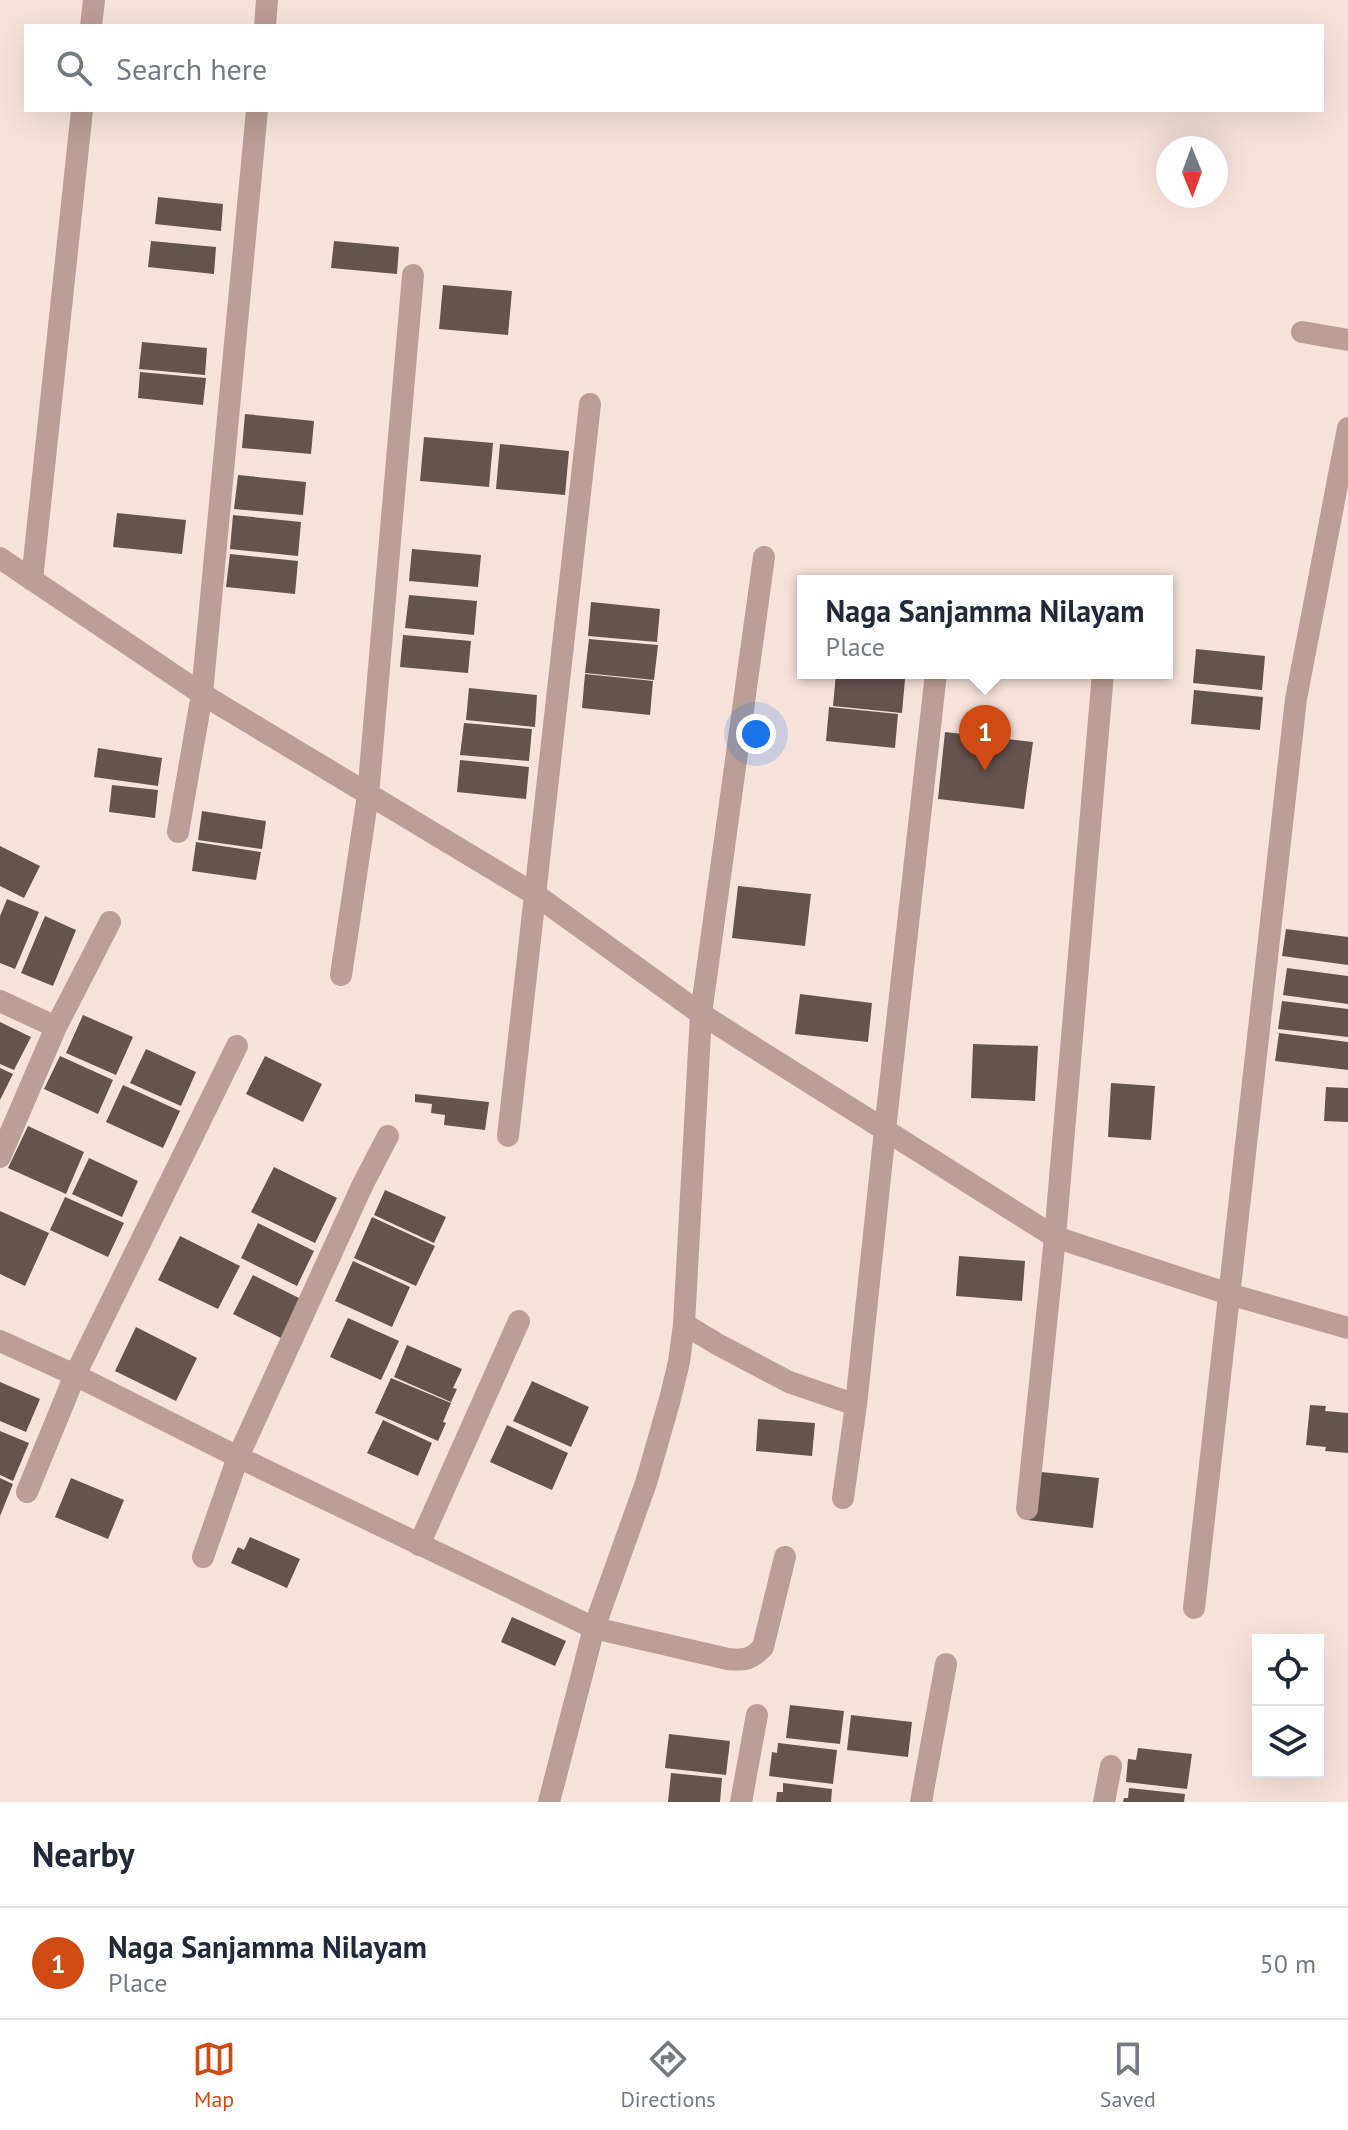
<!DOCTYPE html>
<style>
body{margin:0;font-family:"PT Sans",sans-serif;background:#f2f2f3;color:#1f2937}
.controls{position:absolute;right:24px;bottom:24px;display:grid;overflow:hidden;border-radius:0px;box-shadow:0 8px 32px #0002}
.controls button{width:72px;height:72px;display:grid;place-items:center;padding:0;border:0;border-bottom:2px solid #e0e1e3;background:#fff;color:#1f2937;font:40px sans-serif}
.compass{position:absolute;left:1156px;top:136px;width:72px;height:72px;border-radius:50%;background:#fff;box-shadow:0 8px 32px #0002;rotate:179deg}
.you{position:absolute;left:756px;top:734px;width:28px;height:28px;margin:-20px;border:6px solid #fff;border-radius:50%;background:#1a73e8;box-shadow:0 0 0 12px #1a73e833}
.badge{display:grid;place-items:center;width:52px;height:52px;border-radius:50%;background:#d04a13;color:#fff;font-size:26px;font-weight:700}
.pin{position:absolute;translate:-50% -66px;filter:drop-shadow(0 2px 4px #0008)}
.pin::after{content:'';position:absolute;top:42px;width:28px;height:24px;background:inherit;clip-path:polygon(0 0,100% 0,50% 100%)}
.popup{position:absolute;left:797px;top:575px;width:376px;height:104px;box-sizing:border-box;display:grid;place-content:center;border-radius:0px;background:#fff;filter:drop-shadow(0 2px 6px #0005);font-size:26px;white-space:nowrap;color:#747a83}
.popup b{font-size:30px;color:#1f2937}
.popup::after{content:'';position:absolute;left:50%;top:100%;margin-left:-16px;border:16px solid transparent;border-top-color:#fff}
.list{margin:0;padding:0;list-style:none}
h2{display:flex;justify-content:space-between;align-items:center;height:104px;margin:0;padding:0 32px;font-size:34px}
h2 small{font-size:26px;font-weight:400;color:#747a83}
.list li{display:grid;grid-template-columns:52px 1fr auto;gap:24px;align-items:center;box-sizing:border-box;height:112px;padding:0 32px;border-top:2px solid #e0e1e3}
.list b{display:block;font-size:30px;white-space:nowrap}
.list p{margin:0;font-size:26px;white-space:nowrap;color:#747a83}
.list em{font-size:26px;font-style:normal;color:#747a83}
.icon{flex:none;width:44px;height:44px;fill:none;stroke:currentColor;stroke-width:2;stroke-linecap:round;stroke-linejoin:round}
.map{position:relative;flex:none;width:1348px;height:1802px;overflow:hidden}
.search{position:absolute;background:#fff;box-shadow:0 8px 32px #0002;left:24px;right:24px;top:24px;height:88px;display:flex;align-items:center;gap:20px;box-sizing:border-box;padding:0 28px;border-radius:0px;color:#747a83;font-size:30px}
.sheet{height:216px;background:#fff}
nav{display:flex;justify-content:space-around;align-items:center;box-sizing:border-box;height:112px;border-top:2px solid #e0e1e3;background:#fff;font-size:22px;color:#747a83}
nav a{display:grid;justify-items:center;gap:4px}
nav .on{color:#d04a13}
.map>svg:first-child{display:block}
.building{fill:#65534e}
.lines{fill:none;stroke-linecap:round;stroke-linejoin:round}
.minor{stroke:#bb9e95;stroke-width:22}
</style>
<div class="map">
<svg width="1348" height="1802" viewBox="0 0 1348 1802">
<rect width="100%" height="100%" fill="#f8e3dc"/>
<path class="building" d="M158,197L223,204L221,231L155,224Z
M151,241L216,247L214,274L148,267Z
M334,241L399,247L397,274L331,268Z
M443,285L512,291L508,335L439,329Z
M142,342L207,348L205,375L139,369Z
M140,372L206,378L203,405L138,398Z
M245,414L314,421L311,454L242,448Z
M424,437L493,443L489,487L420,481Z
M500,444L569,451L565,495L496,489Z
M238,475L306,482L303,515L234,509Z
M117,513L186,520L182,554L113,547Z
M233,515L301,522L298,556L230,549Z
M412,549L481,555L478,587L409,581Z
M230,554L298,561L295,594L226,587Z
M409,595L477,601L474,635L405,628Z
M591,602L660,609L657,642L588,636Z
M403,635L471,641L468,673L400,667Z
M589,639L658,645L654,680L585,673Z
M1196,649L1265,656L1262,690L1193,683Z
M836,673L905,679L902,713L833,706Z
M585,674L653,681L650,715L582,708Z
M469,688L537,695L535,727L466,720Z
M1194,690L1263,697L1260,730L1191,724Z
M829,707L898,714L895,748L826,741Z
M464,723L532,729L529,761L460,755Z
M945,732L1033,742L1024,809L938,799Z
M98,748L162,758L158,786L94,777Z
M460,760L529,767L526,799L457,792Z
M112,785L158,790L155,818L109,812Z
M202,811L266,821L262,849L198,840Z
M196,842L261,852L256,880L192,871Z
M0,846L40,866L24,898L0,886Z
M738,886L811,894L805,946L732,938Z
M7,899L39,912L15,969L0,963V916Z
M45,916L76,930L53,986L21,973Z
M1286,929L1348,937V965L1282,956Z
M1287,968L1348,976V1004L1283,995Z
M800,994L872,1003L868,1042L795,1034Z
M1282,1001L1348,1009V1037L1278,1029Z
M83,1015L133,1037L116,1075L66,1053Z
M0,1022L31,1037L14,1070L0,1064Z
M1279,1033L1348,1042V1070L1275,1061Z
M973,1044L1038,1046L1035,1101L971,1098Z
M146,1049L196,1072L181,1106L130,1083Z
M60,1056L113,1080L98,1114L44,1089Z
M265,1056L322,1084L303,1122L246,1094Z
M0,1068L13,1074L0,1100Z
M1111,1083L1155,1086L1151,1140L1108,1137Z
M123,1085L180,1111L163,1148L106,1122Z
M1326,1087L1348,1088V1122L1324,1121Z
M415,1094L489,1102L485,1130L444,1125L445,1115L431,1113L432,1104L415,1102Z
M28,1126L84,1152L66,1194L8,1168Z
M89,1158L138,1181L122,1217L72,1194Z
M274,1167L337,1198L315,1243L251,1212Z
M385,1190L446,1217L434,1243L374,1215Z
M65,1197L124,1223L108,1257L50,1230Z
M0,1211L49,1233L25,1286L0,1274Z
M372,1217L435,1246L416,1286L354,1258Z
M258,1223L314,1251L297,1286L241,1258Z
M180,1236L240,1266L218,1309L158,1280Z
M959,1256L1025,1261L1022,1301L956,1296Z
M353,1261L410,1287L392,1327L335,1301Z
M253,1275L301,1299L281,1338L233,1314Z
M348,1318L399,1341L381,1380L330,1357Z
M136,1327L197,1358L176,1401L115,1371Z
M407,1345L462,1369L453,1388L457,1389L451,1402L394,1377Z
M391,1378L451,1403L443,1422L446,1423L438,1441L375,1413Z
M532,1381L589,1407L571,1447L513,1421Z
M0,1382L40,1399L26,1432L0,1421Z
M1310,1405L1326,1406L1325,1411L1348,1413V1453L1325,1451L1326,1447L1306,1445Z
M758,1419L815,1423L812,1456L756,1451Z
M383,1420L432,1443L418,1476L367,1453Z
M507,1425L568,1453L552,1490L490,1462Z
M0,1431L29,1443L13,1481L0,1475Z
M1032,1471L1099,1478L1093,1528L1027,1520Z
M0,1478L13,1484L0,1516Z
M71,1478L124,1500L108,1539L55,1517Z
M250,1537L300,1559L287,1588L231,1563L238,1547L244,1550Z
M512,1617L566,1641L555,1666L501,1642Z
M790,1705L844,1711L840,1744L786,1738Z
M851,1715L912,1722L908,1757L847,1750Z
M669,1734L730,1741L726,1775L665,1768Z
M778,1743L837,1750L833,1784L769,1776L772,1752L777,1753Z
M1138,1748L1192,1754L1187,1789L1126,1782L1128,1759L1136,1760Z
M671,1773L722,1778L720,1802H668Z
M783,1783L832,1789L831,1802H776L777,1792H783Z
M1129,1788L1185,1794L1184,1802H1123L1124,1798H1128Z"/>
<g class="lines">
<path class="minor" d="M91,26L94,0
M265,26L267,0
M1302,332L1348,340
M0,558L202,694L536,895L701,1014L1055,1237L1229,1294L1348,1328
M32,580L82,110
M178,832L202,694L257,110
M341,975L368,795L413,275
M0,1001L56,1027
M508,1136L590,404
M0,1157L56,1027L110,922
M684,1324L717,1344L789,1382L856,1405L885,1130L936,673
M0,1341L75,1375L238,1457L594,1628L728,1659C745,1661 752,1659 763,1647L785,1557
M27,1492L75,1375L237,1046
M843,1498L856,1405
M1027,1509L1055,1237L1103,673
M419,1545L519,1321
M203,1557L238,1457L363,1184L388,1136
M1194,1608L1296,699L1348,428
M549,1802L594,1628L646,1483L670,1399L679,1362L684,1324L701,1014L764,557
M741,1802L757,1715
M921,1802L946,1664
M1104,1802L1111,1766"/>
</g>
</svg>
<div class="controls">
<button><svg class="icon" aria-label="locate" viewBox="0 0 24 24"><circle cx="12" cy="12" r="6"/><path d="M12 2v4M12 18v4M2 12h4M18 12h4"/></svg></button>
<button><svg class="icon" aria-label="layers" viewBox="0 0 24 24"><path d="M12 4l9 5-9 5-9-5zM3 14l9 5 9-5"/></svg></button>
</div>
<svg class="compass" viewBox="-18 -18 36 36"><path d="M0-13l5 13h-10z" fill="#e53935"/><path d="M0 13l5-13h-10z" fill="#747a83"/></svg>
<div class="you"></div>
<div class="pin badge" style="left:985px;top:771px">1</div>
<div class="popup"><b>Naga Sanjamma Nilayam</b>Place</div>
<div class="search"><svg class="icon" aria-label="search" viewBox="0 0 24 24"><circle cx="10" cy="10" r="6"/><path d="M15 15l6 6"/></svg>Search here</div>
</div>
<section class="sheet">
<h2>Nearby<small></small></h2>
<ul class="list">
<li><span class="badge">1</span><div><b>Naga Sanjamma Nilayam</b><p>Place</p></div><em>50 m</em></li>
</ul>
</section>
<nav>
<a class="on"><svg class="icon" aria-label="map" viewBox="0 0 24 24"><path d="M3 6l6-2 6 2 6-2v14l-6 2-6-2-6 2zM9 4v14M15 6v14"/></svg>Map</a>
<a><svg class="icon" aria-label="directions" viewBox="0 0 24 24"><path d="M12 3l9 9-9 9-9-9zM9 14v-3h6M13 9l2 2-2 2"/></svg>Directions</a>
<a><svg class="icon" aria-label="saved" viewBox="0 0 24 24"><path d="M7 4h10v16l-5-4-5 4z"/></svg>Saved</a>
</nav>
